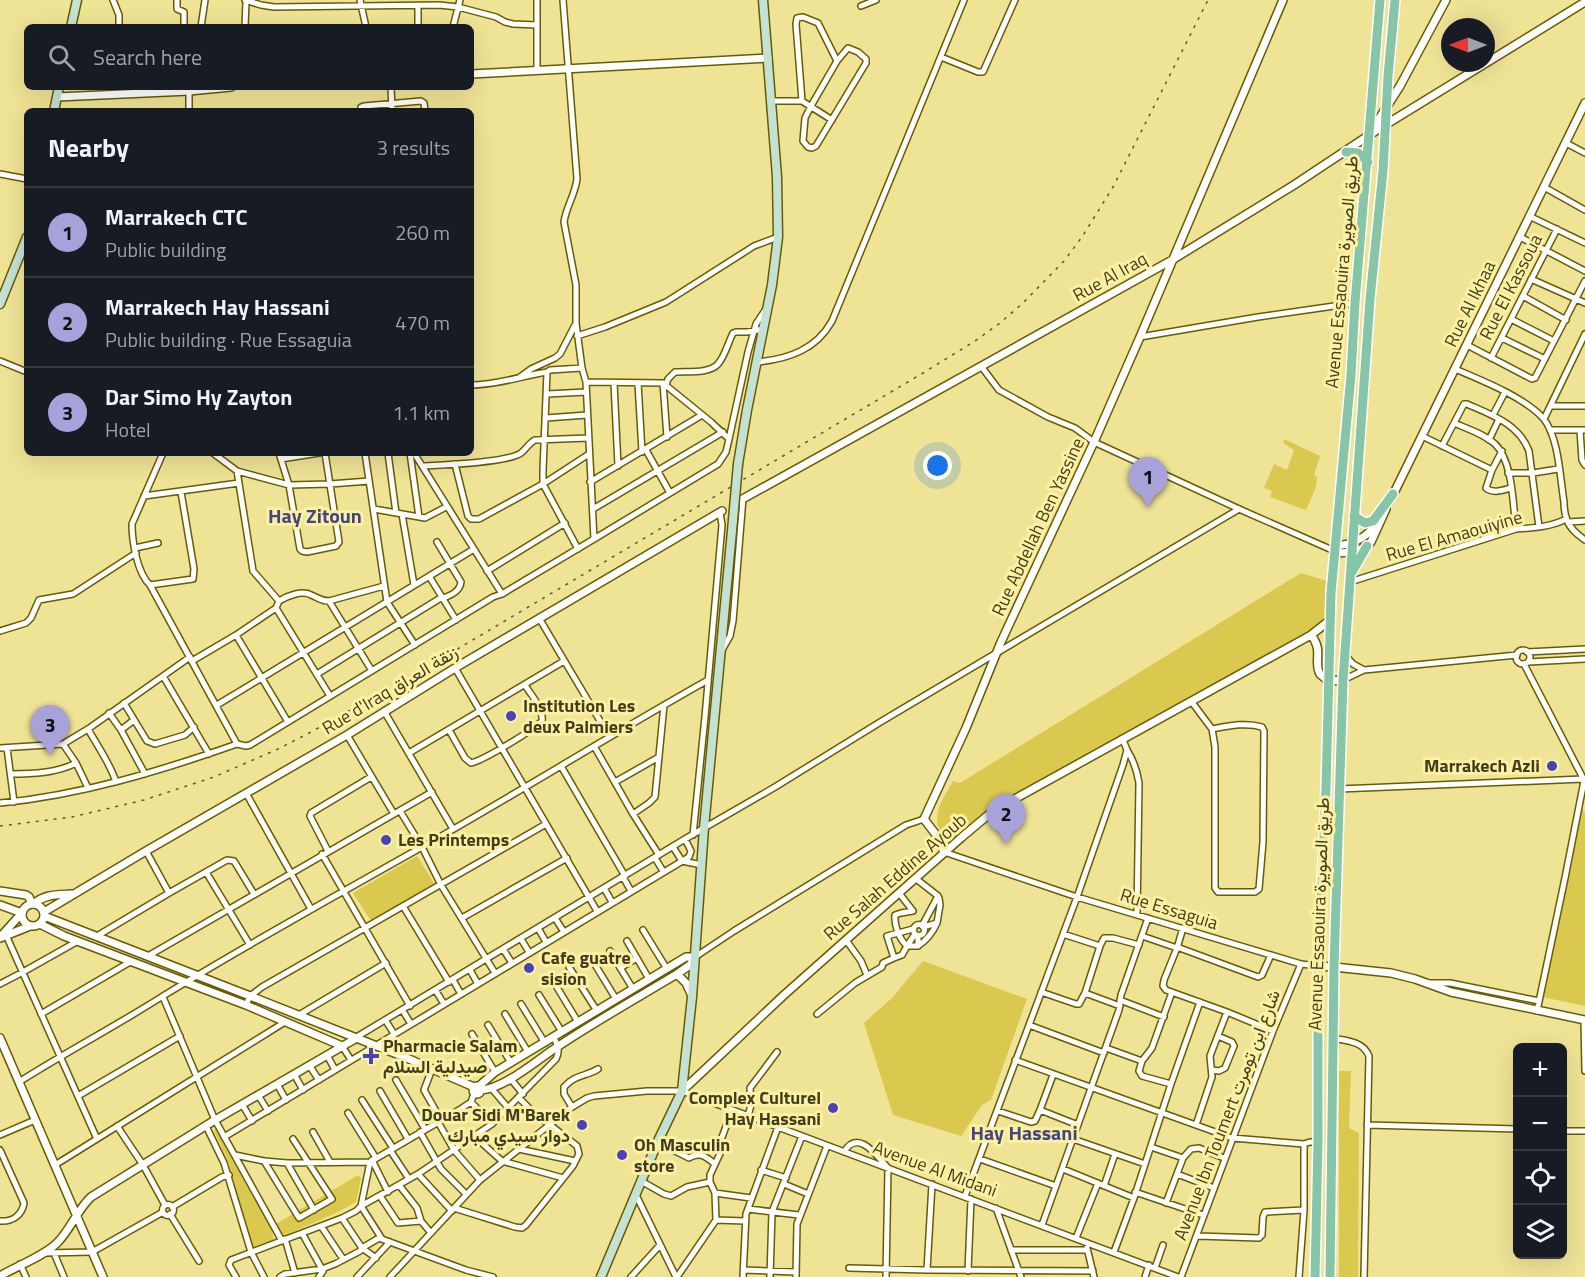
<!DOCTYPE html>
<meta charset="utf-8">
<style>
body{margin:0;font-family:"Titillium Web",Vazirmatn,sans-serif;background:#20242c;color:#f1f3f6}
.controls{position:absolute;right:18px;bottom:18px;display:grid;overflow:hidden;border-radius:9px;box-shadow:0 6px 24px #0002}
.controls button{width:54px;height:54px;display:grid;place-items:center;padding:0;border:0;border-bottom:2px solid #363941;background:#171b24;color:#f1f3f6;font:30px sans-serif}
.compass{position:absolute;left:1441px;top:18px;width:54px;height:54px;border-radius:50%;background:#171b24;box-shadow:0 6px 24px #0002;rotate:270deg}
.you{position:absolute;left:938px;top:466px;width:21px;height:21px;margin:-15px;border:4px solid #fff;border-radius:50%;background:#1a73e8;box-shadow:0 0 0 9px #1a73e833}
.badge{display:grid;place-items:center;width:39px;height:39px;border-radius:50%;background:#a7a3da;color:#111;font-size:20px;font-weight:700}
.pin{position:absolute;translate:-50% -50px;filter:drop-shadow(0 2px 3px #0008)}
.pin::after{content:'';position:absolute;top:32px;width:21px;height:18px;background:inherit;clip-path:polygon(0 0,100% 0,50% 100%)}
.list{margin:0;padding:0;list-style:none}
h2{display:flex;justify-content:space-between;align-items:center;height:78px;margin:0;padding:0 24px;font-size:26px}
h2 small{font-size:20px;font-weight:400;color:#9ea1a6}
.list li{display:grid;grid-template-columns:39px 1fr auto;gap:18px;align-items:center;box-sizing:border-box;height:90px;padding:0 24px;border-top:2px solid #363941}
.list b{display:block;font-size:22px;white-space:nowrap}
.list p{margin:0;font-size:20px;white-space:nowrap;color:#9ea1a6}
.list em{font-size:20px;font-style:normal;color:#9ea1a6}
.icon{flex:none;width:33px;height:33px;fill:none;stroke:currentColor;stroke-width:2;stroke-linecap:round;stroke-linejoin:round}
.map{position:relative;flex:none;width:1585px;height:1277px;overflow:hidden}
.search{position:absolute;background:#171b24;box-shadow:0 6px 24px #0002;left:24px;top:24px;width:450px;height:66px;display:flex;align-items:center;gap:15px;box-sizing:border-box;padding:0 21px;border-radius:9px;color:#9ea1a6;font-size:22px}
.panel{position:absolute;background:#171b24;box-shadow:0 6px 24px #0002;left:24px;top:108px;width:450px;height:348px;border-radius:9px}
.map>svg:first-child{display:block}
.green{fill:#dbc84e}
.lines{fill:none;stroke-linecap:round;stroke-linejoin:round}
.minor-casing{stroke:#685c00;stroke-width:8}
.tertiary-casing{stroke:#685c00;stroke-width:10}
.secondary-casing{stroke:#685c00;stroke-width:11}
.primary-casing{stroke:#fff;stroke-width:12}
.minor{stroke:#fff;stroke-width:5}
.tertiary{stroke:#fff;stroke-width:7}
.secondary{stroke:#c3e2d4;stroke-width:8}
.primary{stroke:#87c5a9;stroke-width:9}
.rail{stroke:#5e5831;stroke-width:1.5;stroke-dasharray:3 6;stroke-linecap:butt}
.secondary-bridge-casing{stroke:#685c00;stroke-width:11;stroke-linecap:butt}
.secondary-bridge{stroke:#c3e2d4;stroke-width:8}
.poi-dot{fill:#4c42b8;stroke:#fcf0a2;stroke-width:2}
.labels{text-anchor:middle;stroke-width:6;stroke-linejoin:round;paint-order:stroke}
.street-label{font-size:18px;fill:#423d1e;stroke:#fcf0a2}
.poi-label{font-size:18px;font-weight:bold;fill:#423d1e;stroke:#fcf0a2;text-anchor:start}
.neighbourhood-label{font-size:20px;font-weight:bold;fill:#444683;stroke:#fcf0a2}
</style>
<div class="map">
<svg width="1585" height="1277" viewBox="0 0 1585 1277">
<rect width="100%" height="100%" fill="#efe396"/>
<path class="green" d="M1284,439L1320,456L1314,475L1317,477L1316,487L1306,510L1270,497L1272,491L1264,488L1274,464L1287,470L1294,450L1283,443Z
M1301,573L1327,581L1325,619L1320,625L1115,742L990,811L955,840C947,840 943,837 940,830C931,813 945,796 953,781L960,783Z
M1581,806L1585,813V1006L1542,997Z
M417,856L434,883L431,887L371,921L353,893Z
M923,961L1027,999L991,1100L982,1105L961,1136L893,1115L864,1023L892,998Z
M1339,1071H1351L1349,1128L1359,1133L1358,1277H1339Z
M215,1130H216L272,1231L274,1240L251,1248L229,1163L214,1131Z
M358,1175L361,1178L356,1202L338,1212L284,1236L276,1224Z"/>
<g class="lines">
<defs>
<path id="minor" d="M113,0L119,15V27
M177,0V9L184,12V27
M245,0L261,5L274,7L439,5L458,7L496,17L505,22L513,24L537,25V71
M360,0L366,27
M537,0V25
M418,6V27
M861,6L876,0
M201,27L205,0
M245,27L246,1
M453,27L460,0
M848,48L858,52L866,59V63L816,146L812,148L808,147L803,141L805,118L811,106L837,61Z
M941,57L978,72H983L1015,0
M391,87L392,111
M771,101H802L832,120
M802,101L796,24L797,18L803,17L818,23L837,61
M189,111V87
M361,111V107L364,106L421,101L424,103L425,111
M1566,143L1585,153
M0,174L27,179
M1544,187L1585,210
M1529,216L1585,243
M1520,237L1585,271
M1531,279L1585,303
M1523,296L1566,320
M1511,319L1554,341
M577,336L605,327L666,302L754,246L778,237
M1140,337L1258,317L1355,303
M1502,338L1545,359
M1467,345L1532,379L1535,378L1585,281
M1491,358L1557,229
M0,361L27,372
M757,362C788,359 816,350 832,321L964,0
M981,366L999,390L1048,417L1075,428L1094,442L1239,509L1330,549L1334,553
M1455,369C1481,380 1524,397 1543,418C1559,437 1560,478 1564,502C1564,508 1565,515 1567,520C1570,529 1578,535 1585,540
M520,377L531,369L555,358L560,354L575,325
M586,382L663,383L711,422L729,439L726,452L718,464L594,539
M614,383L618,466
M638,383L642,452
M663,383L667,437
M471,385C497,385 522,376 547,372
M666,385L668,379L675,372C688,371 709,374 718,364C725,356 728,343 733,333L736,332H747L764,329
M547,394L586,392
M1551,406H1585
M1493,415L1505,392
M546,418L587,415
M1544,419L1585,334
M1454,423C1468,429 1484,434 1495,444C1513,461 1513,506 1516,529
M1550,430H1585
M1580,430L1582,460L1585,465
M1422,436L1492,470
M729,439L748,352L756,324L766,309
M1489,440L1499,419
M1442,446L1464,404H1467C1492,415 1519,424 1529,451L1539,527
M646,450L670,493
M1502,451L1492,470L1486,488C1493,494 1503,490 1511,488
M163,453L132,524C132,541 137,573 150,585L237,744
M213,453L237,471L289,485L330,484L369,481
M279,453L289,485L300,549L302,551L307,552L336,546L339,542L325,453
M365,453L387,602L415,645
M388,453L396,513
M410,453L419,517
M414,453L502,594
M281,459L319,453
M455,464L468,516L471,519H479L543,484L589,454
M422,466C442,465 507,463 521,453C526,449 529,443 535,440L588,438
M237,471L253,571L279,601
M1508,473H1533L1558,469
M590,482L702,415
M144,496L239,483
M374,509L425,518L446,507
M593,509L723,432
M402,514L414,585
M1568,522L1585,521
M135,548L158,543
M578,549L543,484V470L547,372L550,370L582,368
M487,571L565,523
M429,576L456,620
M1350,582L1516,529C1533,528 1551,527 1566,519
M150,585L193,579L194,569L181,492
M329,601L372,671
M276,608L330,696
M539,618L609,736
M0,631L26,623L31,618L39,600L73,594L136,553
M236,635L288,722
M722,650L730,636L733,621L743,498
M1516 657a7 7 0 1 1 14 0a7 7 0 1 1-14 0Z
M1527,652L1585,649
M1345,655L1353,664L1364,670
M192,661L236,635L276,608L279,601C287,596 302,590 311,595C319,598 321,601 329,601L384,586
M1528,662L1585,659
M1524,664L1584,780
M455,668L597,911
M317,674L439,599C448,597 460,592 461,582L437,542
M163,676L209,754
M1343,680L1364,670L1517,655
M1191,701L1212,729L1215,747V888L1218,892H1255L1259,889L1263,842L1264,731L1262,727C1246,722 1228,726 1212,729
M124,703L147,741L155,744L185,735L194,727
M217,705L474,549
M384,711L453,829
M109,713L121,730L145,774
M88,729C98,747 110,763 116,782
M121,730L134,720
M449,730L465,758L471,763C484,760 532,731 542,721C544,709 531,695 525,685
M347,735L394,814
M63,744L76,763L88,788
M594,746L633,814L659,855
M0,748L63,744L88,729L190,657
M7,748L14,802
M1127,750C1134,761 1137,770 1139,783L1137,915
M409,753L564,661
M561,766L625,876
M11,774C32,774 57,773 76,763
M615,782L659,757
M1339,789L1583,779
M246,793L311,909
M0,803C82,795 160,771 237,744L246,746L250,745L493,597L502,594L594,539L586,382L582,368L576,323V285L564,222C566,207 575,195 577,179L563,0
M400,811L422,847L441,885L495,973
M633,814L649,803L655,797L664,705
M693,835L705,717L722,525L720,513
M673,847L682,861L702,865
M146,851L169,893
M328,851L310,816L311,813L371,777
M944,852L1077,897L1301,964L1318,966
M322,854L410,1006
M655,858L663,871
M206,872L250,945
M623,877L631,891
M915,878L938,896L922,926
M604,888L612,902
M403,906L449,982
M462,918L567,858
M555,918L564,932
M913.5 930a5.5 5.5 0 1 1 11 0a5.5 5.5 0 1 1-11 0Z
M923,927L937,923L940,905L939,898
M538,928L546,942
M1183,928L1177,948L1164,980L1163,986L1166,990L1227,1012L1273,1031
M643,930L667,969
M915,934L907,946H918
M1063,934L1100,946
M6,935L97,1139
M97,936L169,893L227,860L234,861L254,894
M918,936V946C927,940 933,932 937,923
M1142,936L1177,948
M521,939L529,952
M846,940L861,961L867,975
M627,941L649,979
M1177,947L1258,977L1262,975L1271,955
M503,949L512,963
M610,951L633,989
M148,956L432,792
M695,957L734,931L906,825L924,819
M894,958L902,955L907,946C899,939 894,925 895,915L901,913L913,911L899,893
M594,963L616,999
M569,967L597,1011
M620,968L637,958
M470,970L478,984
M453,980L461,994
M1428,983H1450L1539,1001
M0,984L23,972L78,941
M555,984L578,1022
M436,991L444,1004
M1041,992L1076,1004H1079L1085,993L1100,946L1104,938H1113L1139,945
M1085,993L1120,1006
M539,995L562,1032
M163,997L215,1120L282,1241
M1120,1000L1164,1017
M521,1004L545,1043
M246,1005L250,996L262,987L546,824
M403,1011L411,1024
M1537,1011L1565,878L1584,781
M41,1014L130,962
M505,1014L528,1052
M817,1014L855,983L882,967L883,963L894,958L887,936L913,929
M299,1015L386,963
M1584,1020L1585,1071
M386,1021L394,1034
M488,1025L511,1063
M1029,1025L1104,1053
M472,1034L495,1072
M355,1038L685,839L775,787L882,721L1239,509
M1332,1038C1347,1041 1363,1041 1369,1056L1364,1277
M342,1046L351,1060
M1106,1048L1142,1061L1139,1071L1142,1076L1171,1084
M327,1055L335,1070
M1015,1060L1232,1138L1304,1144
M1142,1061L1152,1048L1172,992
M309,1065L319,1080
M432,1069L424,1090L441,1120
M1212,1070L1219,1071L1225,1068L1234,1046L1232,1042L1218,1036
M294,1074L303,1090
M510,1078L523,1094
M396,1080L425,1129
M19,1082C66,1052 116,1026 163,996C248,944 335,896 422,847C518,793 612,734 708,680
M277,1084L286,1100
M492,1089L509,1109
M380,1091L408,1139
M258,1095L268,1111
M78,1096L180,1036
M362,1100L393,1148
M471,1102L492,1124
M242,1104L252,1121
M572,1107L564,1094V1087C576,1074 585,1077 598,1069
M1040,1110L1078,1125
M998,1111L1031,1122L1035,1121L1040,1110L1053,1075
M348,1113L376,1158
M748,1116L751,1105L750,1088L777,1052
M438,1122L454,1150L480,1180
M1196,1125L1212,1077L1210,1056L1227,1012
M1367,1125L1518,1129
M117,1126L143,1165L165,1205
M206,1126L224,1163L251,1252L264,1277
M1562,1131H1585
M313,1132L330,1162
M420,1132L441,1169L466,1194
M0,1135L35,1120
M224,1137L689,857L691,851L685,839
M475,1137L502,1161L563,1178
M1073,1139L1145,1164
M658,1141L677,1152L689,1158C700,1151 706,1157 715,1164
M1151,1147L1183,1158
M519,1149L575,1161
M0,1150L24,1203C22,1215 13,1222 0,1221
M390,1150L409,1179
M844,1152C858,1128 877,1156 888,1168L886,1277
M235,1155L264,1161L287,1163L370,1162L459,1110L471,1102L474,1094
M980,1159L1056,1186
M372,1160L388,1192
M264,1161L299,1218L332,1199L293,1139
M370,1162L361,1206L382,1239
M287,1163L314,1210
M55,1165L285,1022
M1063,1169L1134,1198
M761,1170L786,1178
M418,1174L452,1211
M1177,1174L1214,1188
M641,1181L664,1194L671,1196L687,1187L710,1182
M784,1184L808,1194
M399,1185L417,1208L421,1221L431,1233
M1104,1186L1115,1154
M1135,1192L1203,1215
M715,1193L751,1198
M636,1195L676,1277
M380,1196L398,1223L421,1221
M965,1196L1077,897L1123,765L1127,750L1123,740
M1166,1203L1183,1158L1191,1149L1199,1148L1224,1158
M162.5 1210a5.5 5.5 0 1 1 11 0a5.5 5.5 0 1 1-11 0Z
M172,1207L222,1177L229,1175
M454,1208L515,1227L522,1228L526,1225L573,1166L579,1154L577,1146L532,1111L519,1098
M996,1208L1021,1277
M748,1209L799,1215
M170,1214L199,1261
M342,1218L362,1248L376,1258
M716,1220L745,1221
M1042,1225L1119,1010L1121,995L1148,918
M321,1226L343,1259
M302,1233L323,1271L319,1277
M1197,1236L1259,1238L1262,1235L1263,1217L1265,1212L1304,1210
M1076,1238L1098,1183
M285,1239L295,1273
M1087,1248L1094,1277
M1011,1250H1087
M1114,1252L1134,1198L1171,1084L1200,1002
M44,1253L92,1252L163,1212
M54,1253L64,1277
M20,1264L26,1277
M849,1268L927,1270L1093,1271
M1155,1268L1163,1245
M744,1270L796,1272
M927,1270L932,1184
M968,1271L971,1199
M236,1277L229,1265L231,1260L342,1218L356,1211L361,1206L418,1174L492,1124L556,1059C560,1051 558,1045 554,1038
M280,1277L285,1274L322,1269L335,1264L360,1251L362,1248L379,1238L466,1270L493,1277
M357,1277L390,1242
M390,1277L480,1180L572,1107L587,1098L594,1096L647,1091H682L1178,1277
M631,1277L660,1245
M677,1277L716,1220L715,1193L710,1182V1175L723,1147L725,1146L721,1140L732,1110
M743,1277L746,1214L778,1127
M770,1277L772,1212L802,1136
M796,1277L797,1224L827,1146
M1145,1277L1149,1265
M1181,1277L1273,1031L1301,964
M1299,1277L1304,1210V1144L1310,1142H1318"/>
<path id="tertiary" d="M1486,63L1585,2
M471,74L768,58
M57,97L189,91L231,87
M1370,133L1400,86L1446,0
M1392,497L1585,103
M739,501L1172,260L1294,185L1377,130L1486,63
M1335,546C1351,545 1363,540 1374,527
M1334,553C1346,553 1362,552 1371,542L1386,509
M1311,635C1324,650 1313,663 1320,674C1321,675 1327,680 1328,681L1343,680
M944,852L937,836L924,819L966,728L1001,642L1094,442L1140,337L1283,0
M0,891L26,895L29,897L32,904
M22 915a11 11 0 1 1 22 0a11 11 0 1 1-22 0Z
M34,904C44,894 58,895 71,894
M0,905L22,913
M44,912L146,851L347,735L455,668L722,511
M44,916L250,996L402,1056L474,1087
M40,924L64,936L246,1005L342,1046
M3,934L21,914
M0,938L30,926
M1318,966L1334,967L1391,973L1415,979L1451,992L1585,1020
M677,974L686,983L692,996
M0,1038L103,1277
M473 1090a4 4 0 1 1 8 0a4 4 0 1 1-8 0Z
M478,1087L495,1072L686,957H695
M481,1090C504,1089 537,1060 557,1047C596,1021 637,998 677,974L690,965L694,959
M682,1091L784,995L962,837L993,811L1311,635L1330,620
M0,1276C17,1266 44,1256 57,1243C71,1229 77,1210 91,1197L215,1120L355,1039"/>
<path id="secondary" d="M71,27L77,0
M54,111L59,87
M0,304L27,237
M738,464L747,410L772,285L778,237L777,177L763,0
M601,1277L658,1141L682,1091L692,997L704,828L733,520"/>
<path id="primary" d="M1346,152L1358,153L1368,162
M1354,516L1365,523L1373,521L1393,494
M1352,572L1367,546
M1315,1277L1318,1142V979L1326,788L1331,593L1351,375L1355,303L1380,0
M1330,1277L1334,967L1343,680L1370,299L1383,171L1388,76L1395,0"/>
</defs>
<use href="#minor" class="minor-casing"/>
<use href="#tertiary" class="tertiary-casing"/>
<use href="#secondary" class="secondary-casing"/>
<use href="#primary" class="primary-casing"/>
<use href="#minor" class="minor"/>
<use href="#tertiary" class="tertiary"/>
<use href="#secondary" class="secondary"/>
<use href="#primary" class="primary"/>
<path class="rail" d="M0,826L72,817L144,800L214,777L278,749L311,732L417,673L923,373L975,341L1000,323L1023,303L1064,261L1082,237L1113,187L1208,0"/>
<defs>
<path id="secondary-bridge" d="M733,520L738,464"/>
</defs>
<use href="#secondary-bridge" class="secondary-bridge-casing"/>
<use href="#secondary-bridge" class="secondary-bridge"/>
</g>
<g class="poi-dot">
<circle cx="511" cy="716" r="6"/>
<circle cx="1552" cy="766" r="6"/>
<circle cx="386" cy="840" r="6"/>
<circle cx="529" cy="968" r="6"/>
<path d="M368 1047h6v6h6v6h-6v6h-6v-6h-6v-6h6z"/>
<circle cx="833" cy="1108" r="6"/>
<circle cx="582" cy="1125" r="6"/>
<circle cx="622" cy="1155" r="6"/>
</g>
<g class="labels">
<g class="street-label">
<text transform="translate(1342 272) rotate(-85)" y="6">Avenue Essaouira طريق الصويرة</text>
<text transform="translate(1110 277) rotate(-29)" y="6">Rue Al Iraq</text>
<text transform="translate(1511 287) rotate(-63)" y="6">Rue El Kassoua</text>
<text transform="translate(1470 304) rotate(-64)" y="6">Rue Al Ikhaa</text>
<text transform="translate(1038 527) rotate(-65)" y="6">Rue Abdellah Ben Yassine</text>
<text transform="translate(1454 536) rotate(-16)" y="6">Rue El Amaouiyine</text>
<text transform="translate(390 690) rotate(-31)" y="6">Rue d'Iraq زنقة العراق</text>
<text transform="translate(895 877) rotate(-41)" y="6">Rue Salah Eddine Ayoub</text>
<text transform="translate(1169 909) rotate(17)" y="6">Rue Essaguia</text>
<text transform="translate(1319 914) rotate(-88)" y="6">Avenue Essaouira طريق الصويرة</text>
<text transform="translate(1227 1115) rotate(-69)" y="6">Avenue Ibn Toumert شارع ابن تومرت</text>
<text transform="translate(935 1169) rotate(20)" y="6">Avenue Al Midani</text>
</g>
<g class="poi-label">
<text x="523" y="712">Institution Les<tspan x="523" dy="21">deux Palmiers</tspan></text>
<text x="1540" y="772" text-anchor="end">Marrakech Azli</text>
<text x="398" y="846">Les Printemps</text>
<text x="541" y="964">Cafe guatre<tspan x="541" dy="21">sision</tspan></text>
<text x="383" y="1052">Pharmacie Salam<tspan x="383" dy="21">صيدلية السلام</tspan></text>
<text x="821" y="1104" text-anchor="end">Complex Culturel<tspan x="821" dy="21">Hay Hassani</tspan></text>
<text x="570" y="1121" text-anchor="end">Douar Sidi M'Barek<tspan x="570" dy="21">دوار سيدي مبارك</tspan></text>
<text x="634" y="1151">Oh Masculin<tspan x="634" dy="21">store</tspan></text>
</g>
<g class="neighbourhood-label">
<text x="315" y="523">Hay Zitoun</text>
<text x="1024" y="1140">Hay Hassani</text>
</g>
</g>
</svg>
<div class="controls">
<button>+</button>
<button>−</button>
<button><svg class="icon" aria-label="locate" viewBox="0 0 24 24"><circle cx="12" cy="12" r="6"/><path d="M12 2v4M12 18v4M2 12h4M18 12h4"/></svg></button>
<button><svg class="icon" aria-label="layers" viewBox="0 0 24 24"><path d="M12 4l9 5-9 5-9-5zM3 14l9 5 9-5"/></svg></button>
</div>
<svg class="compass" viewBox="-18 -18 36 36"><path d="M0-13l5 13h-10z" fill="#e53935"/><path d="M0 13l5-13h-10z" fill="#9ea1a6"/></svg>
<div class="you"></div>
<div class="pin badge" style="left:1148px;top:507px">1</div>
<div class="pin badge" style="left:1006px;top:844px">2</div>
<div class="pin badge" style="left:50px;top:755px">3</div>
<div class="search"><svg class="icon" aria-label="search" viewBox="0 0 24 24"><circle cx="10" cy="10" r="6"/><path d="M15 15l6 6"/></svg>Search here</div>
<section class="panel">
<h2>Nearby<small>3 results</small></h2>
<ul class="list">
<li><span class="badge">1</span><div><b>Marrakech CTC</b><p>Public building</p></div><em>260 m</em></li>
<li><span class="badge">2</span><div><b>Marrakech Hay Hassani</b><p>Public building · Rue Essaguia</p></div><em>470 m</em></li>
<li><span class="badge">3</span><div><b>Dar Simo Hy Zayton</b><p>Hotel</p></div><em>1.1 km</em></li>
</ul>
</section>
</div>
